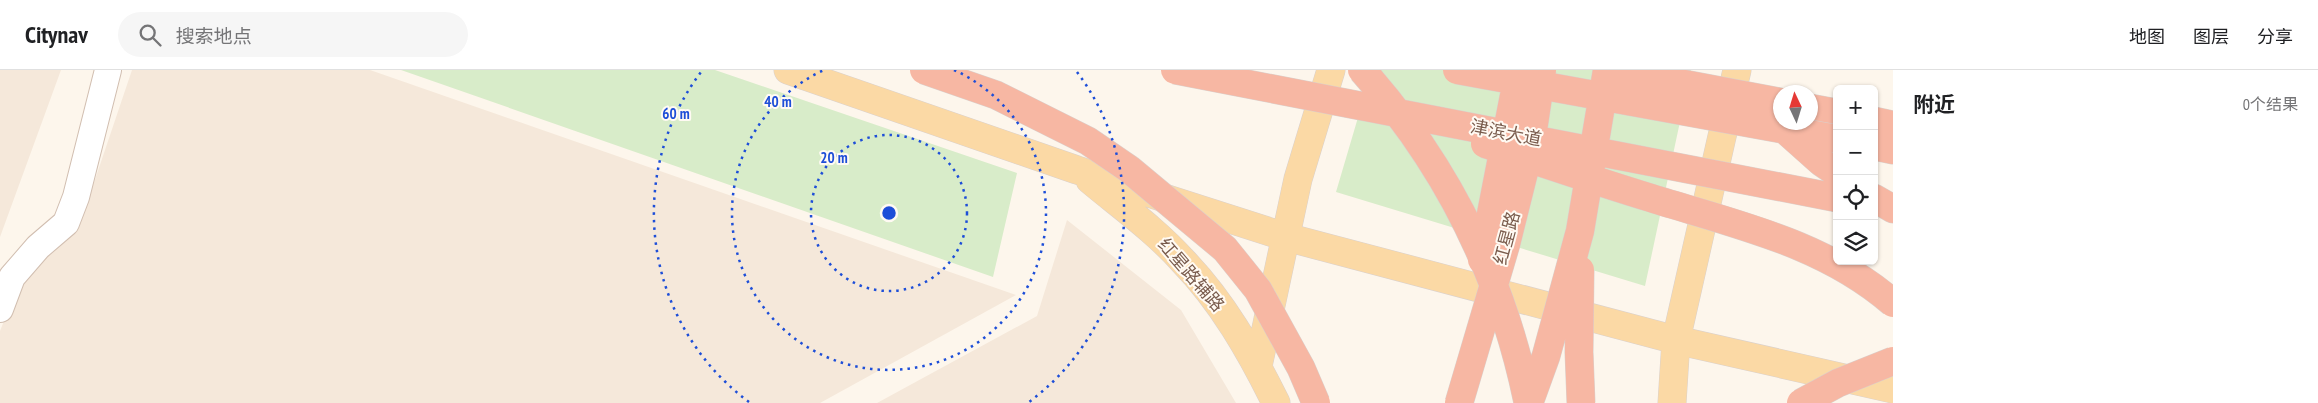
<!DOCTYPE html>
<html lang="zh">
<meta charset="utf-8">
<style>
body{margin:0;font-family:"PT Sans Narrow","Noto Sans SC",sans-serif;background:#f6f6f6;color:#202124}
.controls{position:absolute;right:15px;top:15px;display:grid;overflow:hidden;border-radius:8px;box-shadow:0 1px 4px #0004}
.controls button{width:45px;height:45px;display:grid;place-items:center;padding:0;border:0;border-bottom:1px solid #e0e0e0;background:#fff;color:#202124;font:25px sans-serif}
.compass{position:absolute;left:1773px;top:15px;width:45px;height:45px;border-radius:50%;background:#fff;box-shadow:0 1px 4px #0004;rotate:356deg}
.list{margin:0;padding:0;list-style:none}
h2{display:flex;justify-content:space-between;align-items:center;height:65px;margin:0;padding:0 20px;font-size:21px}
h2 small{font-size:16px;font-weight:400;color:#757577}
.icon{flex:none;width:28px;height:28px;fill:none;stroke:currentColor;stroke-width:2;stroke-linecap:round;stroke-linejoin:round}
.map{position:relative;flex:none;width:1893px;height:333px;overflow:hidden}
header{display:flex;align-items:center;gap:30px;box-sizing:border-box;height:70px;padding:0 25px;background:#fff;border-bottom:1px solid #e0e0e0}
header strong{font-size:24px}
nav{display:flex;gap:28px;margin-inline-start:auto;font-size:18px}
.search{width:350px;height:45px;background:#f6f6f6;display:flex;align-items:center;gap:12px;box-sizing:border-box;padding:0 18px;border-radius:28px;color:#757577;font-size:19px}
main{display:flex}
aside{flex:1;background:#fff}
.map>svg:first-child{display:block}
.residential{fill:#f5e8da}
.green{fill:#d8ecc9}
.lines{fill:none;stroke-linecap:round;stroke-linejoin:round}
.minor-casing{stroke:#d1beb0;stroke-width:28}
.major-casing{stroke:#dad1cd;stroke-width:29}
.highway-casing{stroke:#dad1cd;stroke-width:29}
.minor{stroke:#fff;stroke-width:26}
.major{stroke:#fbd9a5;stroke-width:28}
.highway{stroke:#f7b7a3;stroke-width:28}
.highway-bridge-casing{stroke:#dad1cd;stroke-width:29;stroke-linecap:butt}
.highway-bridge{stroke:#f7b7a3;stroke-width:28}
.ring{fill:none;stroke:#1d4ed8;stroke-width:2.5;stroke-dasharray:2.5 5}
.labels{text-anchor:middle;stroke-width:4;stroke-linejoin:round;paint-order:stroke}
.street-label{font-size:18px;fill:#7a5c4d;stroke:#fffaf3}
.centre{fill:#1d4ed8;stroke:#fffaf3;stroke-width:2.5}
.ring-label{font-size:15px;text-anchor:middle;font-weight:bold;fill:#1d4ed8;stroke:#fffaf3;stroke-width:4;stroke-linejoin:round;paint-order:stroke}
</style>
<header>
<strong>Citynav</strong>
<div class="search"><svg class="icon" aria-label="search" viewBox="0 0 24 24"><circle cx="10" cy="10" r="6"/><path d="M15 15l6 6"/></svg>搜索地点</div>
<nav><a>地图</a><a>图层</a><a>分享</a></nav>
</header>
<main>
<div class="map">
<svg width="1893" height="333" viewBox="0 0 1893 333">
<rect width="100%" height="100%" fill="#fdf6ec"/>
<path class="residential" d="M0,0H61L0,167Z
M132,0H370L1016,225L820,333H0V261L20,211L78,160Z
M1067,150L1181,240L1236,333H877L1037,246Z"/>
<path class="green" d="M401,0H715L1017,103L993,207Z
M1372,0H1691L1645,216L1336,122Z"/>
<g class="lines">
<defs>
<path id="minor" d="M0,239L12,207L38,177L66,153L76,127L108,0"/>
<path id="major" d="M788,0L1077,100L1286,167L1676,270L1893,319
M1090,110C1121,136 1155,160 1182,190C1222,231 1251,282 1276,333
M1258,296L1298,109L1331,0
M1672,333L1676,270L1737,0"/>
<path id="highway" d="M1810,38L1837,43
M1874,51L1893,55
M1874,76L1893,80
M1874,128L1893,139"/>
</defs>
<use href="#minor" class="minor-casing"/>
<use href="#major" class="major-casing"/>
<use href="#highway" class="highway-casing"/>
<use href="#minor" class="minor"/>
<use href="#major" class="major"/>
<use href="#highway" class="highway"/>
<defs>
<path id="highway-bridge" d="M924,0L996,25L1088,71L1129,99L1225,179L1258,220L1301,298L1316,333
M1175,0L1837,128
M1362,0C1448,96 1502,206 1528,333
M1457,0L1837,69
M1610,0L1780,32
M1784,59L1821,92L1837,103
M1485,74C1540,92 1595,111 1651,128C1737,155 1824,173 1893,233
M1482,190L1519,0
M1580,200L1579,282L1581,333
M1459,333L1506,174L1531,74L1542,0
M1529,333L1546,286L1580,161L1607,0
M1801,333L1838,313L1893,291"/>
</defs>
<use href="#highway-bridge" class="highway-bridge-casing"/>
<use href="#highway-bridge" class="highway-bridge"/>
</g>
<g class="ring">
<circle cx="889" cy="143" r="78"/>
<path d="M954 0A157 157 0 1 1 824 0"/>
<path d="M749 332A235 235 0 0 1 701 2M1077 2A235 235 0 0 1 1029 332"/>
</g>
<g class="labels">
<g class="street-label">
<text transform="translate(1506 63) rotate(11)" y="6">津滨大道</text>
<text transform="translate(1507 168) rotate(-75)" y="6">红星路</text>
<text transform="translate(1191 205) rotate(49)" y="6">红星路辅路</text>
</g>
</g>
<circle cx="889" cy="143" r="8" class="centre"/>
<g class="ring-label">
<text x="778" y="37">40 m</text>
<text x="676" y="49">60 m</text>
<text x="834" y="93">20 m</text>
</g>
</svg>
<div class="controls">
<button>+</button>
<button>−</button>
<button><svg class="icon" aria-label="locate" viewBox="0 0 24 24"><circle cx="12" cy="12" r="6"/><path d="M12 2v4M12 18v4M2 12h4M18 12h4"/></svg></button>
<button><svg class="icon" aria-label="layers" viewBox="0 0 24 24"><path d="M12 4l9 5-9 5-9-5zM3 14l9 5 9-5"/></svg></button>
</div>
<svg class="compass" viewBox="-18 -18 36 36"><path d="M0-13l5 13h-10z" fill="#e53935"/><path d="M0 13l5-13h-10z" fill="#757577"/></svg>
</div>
<aside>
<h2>附近<small>0个结果</small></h2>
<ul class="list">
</ul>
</aside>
</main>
